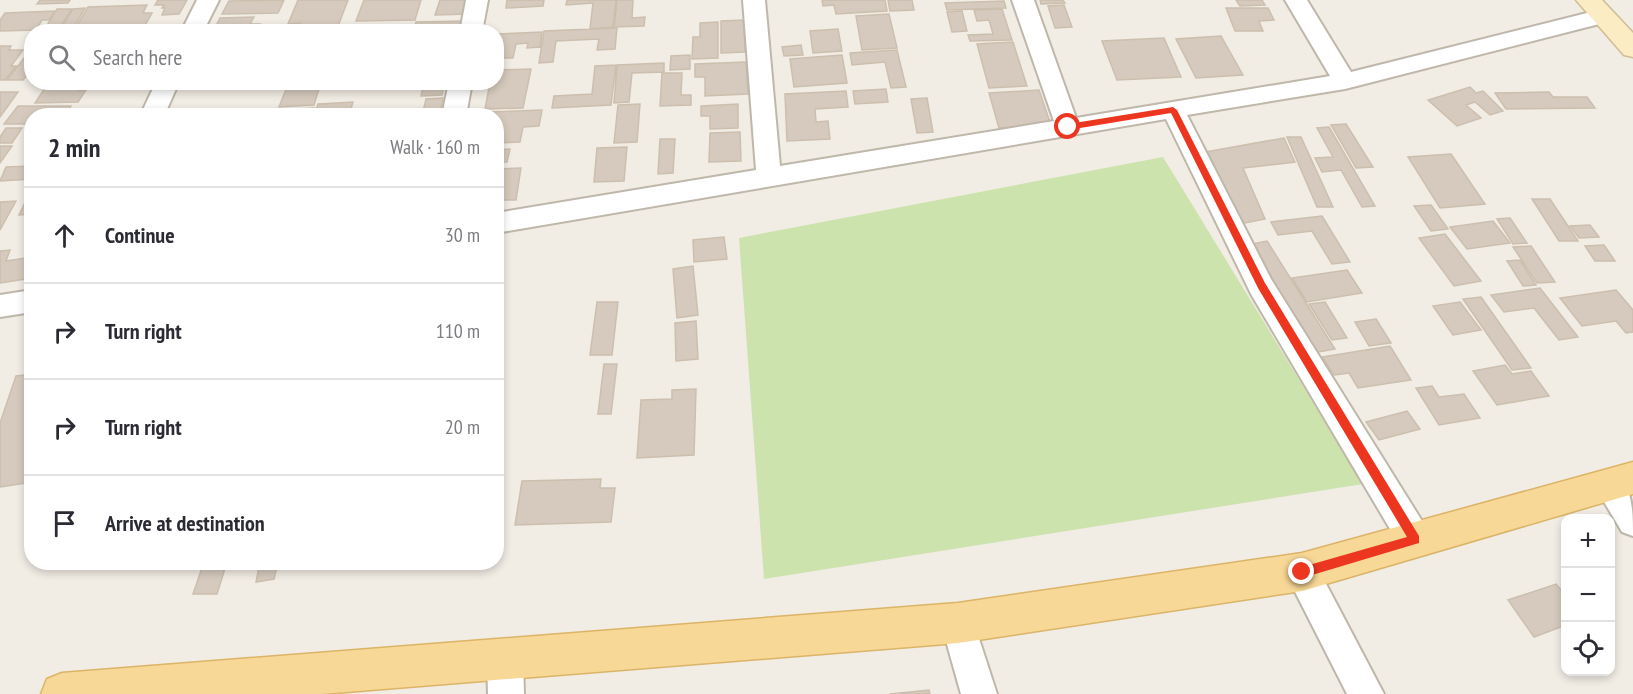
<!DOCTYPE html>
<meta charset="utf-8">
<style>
body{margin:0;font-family:"PT Sans Narrow",sans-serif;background:#f2f2f3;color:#2b2b33}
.controls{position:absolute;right:18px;bottom:18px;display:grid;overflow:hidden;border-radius:12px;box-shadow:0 3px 9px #0003}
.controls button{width:54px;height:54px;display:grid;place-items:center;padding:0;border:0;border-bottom:2px solid #e1e1e2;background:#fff;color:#2b2b33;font:30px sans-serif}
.stop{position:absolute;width:18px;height:18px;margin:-14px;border:4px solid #ed361f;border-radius:50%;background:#fff}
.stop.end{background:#ed361f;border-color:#fff;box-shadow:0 2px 6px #0008}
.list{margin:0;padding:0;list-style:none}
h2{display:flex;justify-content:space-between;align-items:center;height:78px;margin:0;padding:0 24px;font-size:26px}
h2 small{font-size:20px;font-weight:400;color:#7c7c81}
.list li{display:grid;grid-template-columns:39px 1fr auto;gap:18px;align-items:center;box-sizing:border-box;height:96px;padding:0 24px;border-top:2px solid #e1e1e2}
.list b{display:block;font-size:22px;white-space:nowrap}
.list em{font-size:20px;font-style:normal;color:#7c7c81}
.icon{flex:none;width:33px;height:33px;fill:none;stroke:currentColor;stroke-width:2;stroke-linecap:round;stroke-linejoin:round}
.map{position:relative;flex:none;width:1633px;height:694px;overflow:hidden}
.search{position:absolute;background:#fff;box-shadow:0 3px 9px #0003;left:24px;top:24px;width:480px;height:66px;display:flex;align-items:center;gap:15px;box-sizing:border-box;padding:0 21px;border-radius:24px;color:#7c7c81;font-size:22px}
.panel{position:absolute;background:#fff;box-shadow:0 3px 9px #0003;left:24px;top:108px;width:480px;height:462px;border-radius:24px}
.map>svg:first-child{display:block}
.green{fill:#cde3ae}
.building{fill:#d5cabd;stroke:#ccbfae;stroke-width:1.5}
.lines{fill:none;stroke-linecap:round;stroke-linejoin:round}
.street-casing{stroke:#beb7aa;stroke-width:4}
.secondary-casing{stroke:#cebe96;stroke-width:3}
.primary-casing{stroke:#dbb467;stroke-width:3}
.street{fill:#fff;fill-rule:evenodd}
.secondary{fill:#fbecc4;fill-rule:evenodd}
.primary{fill:#f8d896;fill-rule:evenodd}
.route{fill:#ed361f}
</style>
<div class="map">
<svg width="1633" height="694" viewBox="0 0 1633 694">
<rect width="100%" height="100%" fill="#f1ece4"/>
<path class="green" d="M1163,157L1363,484L764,579L739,238Z"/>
<path class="building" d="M40,0H70L68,3L37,4Z
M158,0H187L179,14L162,15L165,8H162L164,5H155Z
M284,0L278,13L222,14L229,1Z
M298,0H348L338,26L298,27L300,23L288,24Z
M364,0H421L415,20L356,21Z
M440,0H473L470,14L435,15Z
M507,0H544L543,6L506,8Z
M567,0H616L613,27L590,29L593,3L566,5Z
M617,0H633L632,18L645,17L644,26L614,27Z
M822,0H885L887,11L836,14L834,5L823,6Z
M888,0H912L914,10L890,11Z
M1040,0H1063L1065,3L1041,4Z
M1236,0H1262L1265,5L1240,6Z
M1004,1L1006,8L947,10L945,3Z
M147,5L143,13H152L144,27L135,28L133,32H73L88,7Z
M1064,5L1072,27L1055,28L1048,6Z
M85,8L71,32H58L73,9Z
M1226,8H1268L1274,20L1259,21L1263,31H1235Z
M57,9H72L57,32H43Z
M1002,9L1012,40L970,41L968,35L993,34L989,20L977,21L974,10Z
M55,11L49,20H42L36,30L0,31V20L5,13Z
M962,11L967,31L952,32L947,12Z
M889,14L897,48L862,50L856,16Z
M254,17L250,24H260L256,32H213L220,18Z
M744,20L745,52L721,53V21Z
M471,21L468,32H400L414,30L416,22Z
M718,22V58L692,59L693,37H700V23Z
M342,28L341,32H307L308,29Z
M617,28L615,49L597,50L599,39L556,41L553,62L539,63L544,31Z
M838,29L842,51L813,53L810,31Z
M542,32L540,47L527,48L528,43L516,44L513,58H496L499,34Z
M1221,36L1243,75L1196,78L1176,39Z
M1164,38L1181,77L1117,80L1102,41Z
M1013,42L1027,86L989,88L977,44Z
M801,45L803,55L784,56L782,47Z
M0,46H11L9,50H23L11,66H16L5,80H0Z
M32,48V69L23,80H7Z
M897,50L906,87L891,88L885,62L852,65L850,53Z
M690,55V69L670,70L671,56Z
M842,55L847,83L794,87L790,59Z
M746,62L748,94L705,96V77H695V64Z
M664,63V72L632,73L629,102L614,103L617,65Z
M616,65L611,105L552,108L554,96L592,94L595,66Z
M531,69L523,108L485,109L490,82H496V70Z
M662,73H682L681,95H691V105L660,106Z
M49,82H83L78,91L86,90L78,102L35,103Z
M289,82H321L314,105L279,107Z
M424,82H445L442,95L421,96Z
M1470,87L1476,93L1483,91L1503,111L1490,115L1475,102L1466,105L1481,118L1457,126L1428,100Z
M886,89L888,102L855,104L853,91Z
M1039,90L1051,125L999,128L989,93Z
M846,91L848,107L815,109L816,122L828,121L830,139L787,141L785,94Z
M0,92H18L0,117Z
M1549,92L1553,97H1587L1595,108L1506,109L1495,93Z
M443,98L439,116H422L426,99Z
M927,98L933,132L917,133L911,99Z
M353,102L349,116H314L318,104Z
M640,104L637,142L614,143L618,105Z
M738,104V128L710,129V116H701V106Z
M18,106H71L65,116H32V124H4Z
M314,108L311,116H282L284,110Z
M240,109L238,116H211L213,111Z
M542,110L539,126L523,127L520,142L496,143V116H487V112Z
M1346,124L1373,167L1356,168L1331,125Z
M1329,127L1375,206L1362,207L1341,170L1322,172L1315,158L1333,157L1317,128Z
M6,128H22L12,143H0V137Z
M740,132L741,161L709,162L710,133Z
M1287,137H1301L1333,207H1317Z
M1284,138L1295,162L1243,168L1265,219L1240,224L1205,152Z
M660,139H675L673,173L658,174Z
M0,146H12L0,163Z
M627,147L624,181L594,182L597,148Z
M510,149L507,162H496V150Z
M1451,154L1485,204L1440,208L1408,157Z
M32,166L31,179L0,181L6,167Z
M521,168L516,200H496V169Z
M32,188V214L19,215Z
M1532,199H1550L1578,241H1559Z
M16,201L0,230V202Z
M1431,205L1448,229L1431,231L1414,206Z
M1322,216L1350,262L1332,264L1312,231L1278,235L1271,222Z
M1510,218L1527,243L1513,244L1497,219Z
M1493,221L1510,243L1467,249L1450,227Z
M1590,225L1599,237L1579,238L1570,226Z
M1445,234L1481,281L1454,286L1419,238Z
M724,237L727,259L694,262L693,240Z
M1267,241L1335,349L1313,353L1247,245Z
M1604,245L1615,261H1595L1585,246Z
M1531,246L1555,282L1537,283L1513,247Z
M10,250L6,261L32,257V278L0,283V251Z
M1520,260L1536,285L1523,286L1507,261Z
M693,266L698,315L677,318L673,269Z
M1347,270L1362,293L1307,302L1292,278Z
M1540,288L1578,337L1559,340L1534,308L1504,312L1491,295Z
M1616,290L1633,310V332L1626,333L1616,321L1582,326L1560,298Z
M1481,297L1531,368L1512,370L1463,299Z
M597,302H618L612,355H590Z
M1325,302L1347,338L1332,340L1309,304Z
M1460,302L1481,330L1453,335L1433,306Z
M1376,319L1391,343L1369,346L1355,322Z
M696,321L698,359L676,361L675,323Z
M1390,346L1411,380L1358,388L1349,373L1334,375L1322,357Z
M604,364H617L611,414H598Z
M1505,365L1512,374L1531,371L1549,396L1497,405L1473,371Z
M32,374V482L0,487V423L16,376Z
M1432,386L1439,397L1464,394L1480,418L1439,425L1416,388Z
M696,389L694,455L637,458L641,400L672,399V390Z
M1407,411L1420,429L1379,440L1366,422Z
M601,479L600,488H615L611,522L515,525L522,481Z
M204,562H227L217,594H193Z
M260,562H278L274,579L256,582Z
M1556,584L1566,596V625L1534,637L1508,600Z
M929,690L930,694H890Z"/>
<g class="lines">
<defs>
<path id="street" d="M197,0H219L203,32H181Z
M466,0H488L482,32H460Z
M743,0H765L780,166L1054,121L1012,0H1034L1076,118L1330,76L1285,0H1307L1351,72L1603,9L1611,11L1614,16L1611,21L1345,89L1187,115L1271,279L1427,529L1431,540L1427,551L1415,555L1403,551L1251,294L1166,119L496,233V213L756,170Z
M156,82H179L164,116H140Z
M449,82H472L466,116H442Z
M32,290V312L0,317V295Z
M1610,471C1633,482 1633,510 1633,536L1622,532L1594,485L1599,475Z
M1302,556L1314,561L1384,694H1347L1285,572L1290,561Z
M958,606L970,611L997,694H961L941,623L946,611Z
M505,642L517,648L523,660L524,694H488L487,660L493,648Z"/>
<path id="secondary" d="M1576,0H1602L1633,33V57L1624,55Z"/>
<path id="primary" d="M1633,462V494L1302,591L958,643L321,694H41L47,679L62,673L958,603L1302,553Z"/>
</defs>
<use href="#street" class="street-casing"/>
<use href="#secondary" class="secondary-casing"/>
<use href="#primary" class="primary-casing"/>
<use href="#street" class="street"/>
<use href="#secondary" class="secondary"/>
<use href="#primary" class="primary"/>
</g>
<path class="route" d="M1173,107L1177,110L1265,283L1419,536V543L1302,578L1298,576V568L1302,567L1407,537L1258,288L1171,113L1068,130L1063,127L1068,124Z"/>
</svg>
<div class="controls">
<button>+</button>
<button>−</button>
<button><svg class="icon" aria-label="locate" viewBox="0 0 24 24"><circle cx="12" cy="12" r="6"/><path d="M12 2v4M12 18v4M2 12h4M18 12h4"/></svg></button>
</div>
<div class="stop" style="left:1068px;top:127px"></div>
<div class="stop end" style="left:1302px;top:572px"></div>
<div class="search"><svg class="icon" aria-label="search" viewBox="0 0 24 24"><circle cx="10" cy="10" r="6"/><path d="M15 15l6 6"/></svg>Search here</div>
<section class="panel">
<h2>2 min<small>Walk · 160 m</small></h2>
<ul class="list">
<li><svg class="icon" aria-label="ahead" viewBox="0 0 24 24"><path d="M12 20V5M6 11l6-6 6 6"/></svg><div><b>Continue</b></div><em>30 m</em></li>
<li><svg class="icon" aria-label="right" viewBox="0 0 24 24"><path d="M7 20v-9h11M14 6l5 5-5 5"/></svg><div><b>Turn right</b></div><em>110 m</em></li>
<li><svg class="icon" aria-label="right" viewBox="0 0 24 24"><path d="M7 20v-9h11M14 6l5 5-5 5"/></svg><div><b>Turn right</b></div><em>20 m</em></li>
<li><svg class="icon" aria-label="arrive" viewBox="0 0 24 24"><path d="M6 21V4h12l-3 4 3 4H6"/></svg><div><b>Arrive at destination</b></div></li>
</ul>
</section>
</div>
